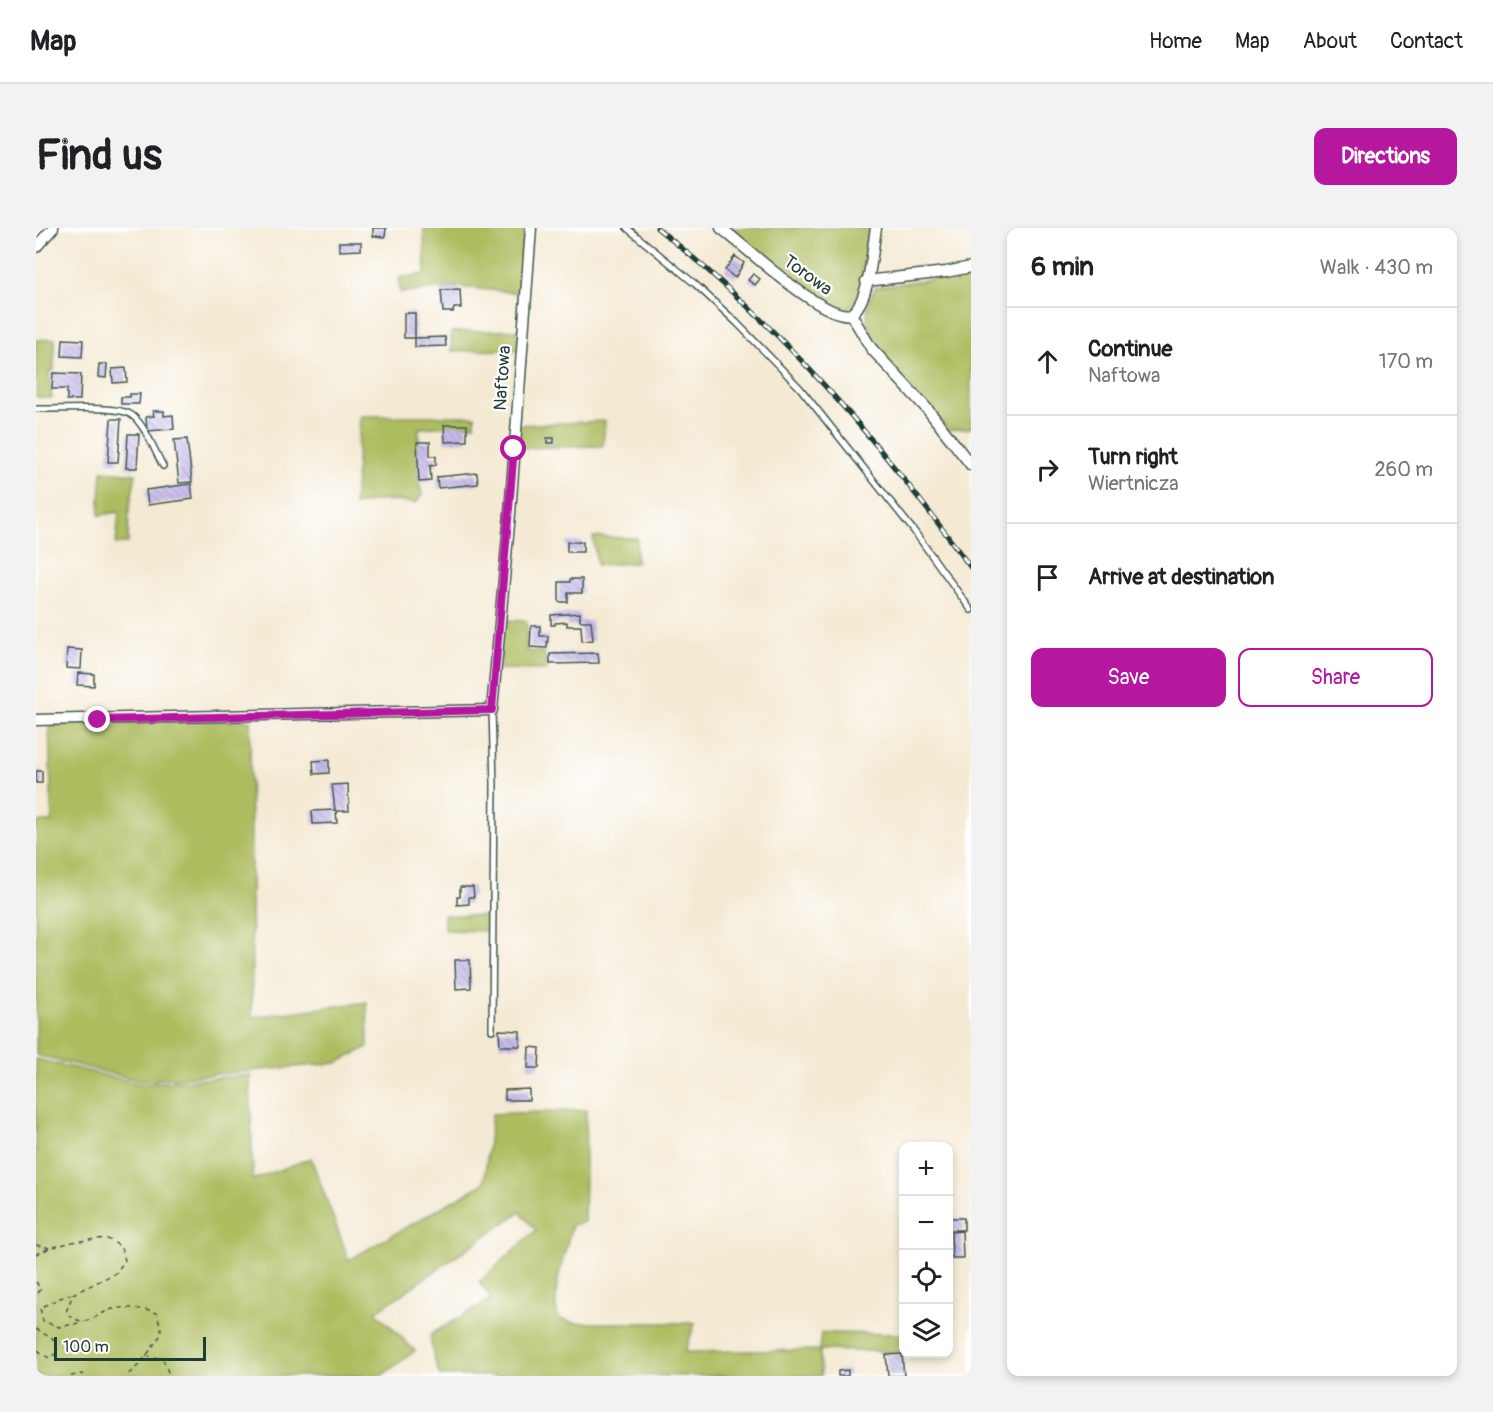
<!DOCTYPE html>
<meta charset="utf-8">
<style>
body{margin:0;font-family:Pangolin,sans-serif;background:#f2f2f2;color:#202124}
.controls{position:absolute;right:18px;bottom:18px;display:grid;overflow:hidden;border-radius:12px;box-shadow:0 3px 9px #0003}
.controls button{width:54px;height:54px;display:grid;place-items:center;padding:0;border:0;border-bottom:2px solid #e0e0e0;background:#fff;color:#202124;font:30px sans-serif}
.scale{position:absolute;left:18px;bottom:15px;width:152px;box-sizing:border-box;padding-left:6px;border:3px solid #1f3d34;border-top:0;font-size:16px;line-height:21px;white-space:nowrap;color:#1f3d34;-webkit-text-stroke:4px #fff;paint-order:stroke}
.stop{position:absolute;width:18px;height:18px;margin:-14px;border:4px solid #b5179e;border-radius:50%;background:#fff}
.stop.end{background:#b5179e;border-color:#fff;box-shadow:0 2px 6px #0008}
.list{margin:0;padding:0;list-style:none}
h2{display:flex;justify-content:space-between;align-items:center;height:78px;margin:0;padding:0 24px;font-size:26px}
h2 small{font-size:20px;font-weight:400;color:#757577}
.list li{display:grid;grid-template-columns:39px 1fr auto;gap:18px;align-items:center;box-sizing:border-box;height:108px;padding:0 24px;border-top:2px solid #e0e0e0}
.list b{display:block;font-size:22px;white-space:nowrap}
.list p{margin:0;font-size:20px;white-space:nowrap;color:#757577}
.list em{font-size:20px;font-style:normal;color:#757577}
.actions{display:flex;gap:12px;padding:18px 24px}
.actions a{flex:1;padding:14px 0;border:2px solid #b5179e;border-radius:12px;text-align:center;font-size:21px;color:#b5179e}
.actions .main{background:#b5179e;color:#fff}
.icon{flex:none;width:33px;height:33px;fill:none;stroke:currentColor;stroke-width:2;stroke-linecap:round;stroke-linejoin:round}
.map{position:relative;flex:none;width:935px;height:1148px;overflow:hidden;border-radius:12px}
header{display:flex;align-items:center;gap:36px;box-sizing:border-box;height:84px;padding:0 30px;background:#fff;border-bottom:2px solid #e0e0e0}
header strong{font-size:28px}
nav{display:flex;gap:33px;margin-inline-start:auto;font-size:21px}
.intro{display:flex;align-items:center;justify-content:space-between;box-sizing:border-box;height:144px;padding:0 36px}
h1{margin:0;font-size:42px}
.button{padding:15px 27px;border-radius:12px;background:#b5179e;color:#fff;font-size:21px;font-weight:700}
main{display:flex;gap:36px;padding:0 36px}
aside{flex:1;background:#fff;border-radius:12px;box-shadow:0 3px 9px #0003}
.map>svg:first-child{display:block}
.green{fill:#adbc5e;stroke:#667c49;stroke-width:1.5}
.building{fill:url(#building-back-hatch)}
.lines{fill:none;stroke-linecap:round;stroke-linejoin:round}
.lane-casing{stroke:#3f574c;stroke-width:8}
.street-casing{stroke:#3f574c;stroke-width:13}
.path{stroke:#3f574c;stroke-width:1.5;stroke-dasharray:4.5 4.5;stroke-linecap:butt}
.lane{stroke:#fff;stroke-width:5}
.street{stroke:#fff;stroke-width:10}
.rail-casing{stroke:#1f3d34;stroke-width:5}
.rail{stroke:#fff;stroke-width:3;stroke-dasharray:9;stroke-linecap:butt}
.route{stroke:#b5179e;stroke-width:8}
.labels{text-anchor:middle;stroke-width:4.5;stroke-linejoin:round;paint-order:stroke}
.street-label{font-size:18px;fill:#1f3d34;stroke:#fff}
</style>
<header>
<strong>Map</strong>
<nav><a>Home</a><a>Map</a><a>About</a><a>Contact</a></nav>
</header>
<div class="intro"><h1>Find us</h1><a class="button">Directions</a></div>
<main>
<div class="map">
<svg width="935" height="1148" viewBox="0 0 935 1148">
<defs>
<pattern id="building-back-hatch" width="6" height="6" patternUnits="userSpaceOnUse" patternTransform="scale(1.5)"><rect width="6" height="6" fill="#c8bbed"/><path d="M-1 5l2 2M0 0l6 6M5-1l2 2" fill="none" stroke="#a299c1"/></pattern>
</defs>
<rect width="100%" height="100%" fill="#fff"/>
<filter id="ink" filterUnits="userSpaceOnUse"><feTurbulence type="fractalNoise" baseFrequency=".0167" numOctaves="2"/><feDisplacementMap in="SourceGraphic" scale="12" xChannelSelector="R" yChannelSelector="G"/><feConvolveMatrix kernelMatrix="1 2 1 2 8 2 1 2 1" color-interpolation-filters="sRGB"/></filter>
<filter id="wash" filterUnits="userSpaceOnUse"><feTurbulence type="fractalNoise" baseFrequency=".008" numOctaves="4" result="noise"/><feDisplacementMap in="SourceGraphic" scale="24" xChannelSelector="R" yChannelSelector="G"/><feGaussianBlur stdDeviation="1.35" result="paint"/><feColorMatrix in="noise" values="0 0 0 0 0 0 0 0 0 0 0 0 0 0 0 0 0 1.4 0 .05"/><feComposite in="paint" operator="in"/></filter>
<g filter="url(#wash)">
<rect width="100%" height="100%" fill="#f4e9d3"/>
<path class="green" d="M388,0H489L483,65L423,59L364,65L363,50L389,46Z
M689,0H832L824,62L819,75L812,81H802L789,76L749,49Z
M935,45V200L912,202L842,124C830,104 826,79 840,59Z
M484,102L482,122L416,123L415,104Z
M19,111L18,142L13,144L16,170L0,169V112Z
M324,188H439V197L383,200V254L386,267L380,275L347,272L318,277Z
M569,193L567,218L483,220L482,197Z
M66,243L100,246L93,282L92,315L80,316L83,284L63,287Z
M557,309L601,310L600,335L561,337Z
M466,392L491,393L490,423L508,424L511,442L464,441Z
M214,492L216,789L331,774L332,819L301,835L106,853L0,827V594H16L13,497Z
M408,687L453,688V703L408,702Z
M0,831L106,856L214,847L217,952L275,930L313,1032L448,955L456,886L550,882L548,994L536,997C531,1019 512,1072 523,1091L539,1095H659L649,1124L783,1122L785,1105L867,1106V1124L784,1122L785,1148H404L397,1126L394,1107L455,1071L443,1054L500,1002L484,984L340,1084L379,1123L345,1148H0Z"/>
<g id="blocks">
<path class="building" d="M337,0H350L349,9L337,8Z
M303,14H325V22L303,23Z
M699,28L708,35L699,50L689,42Z
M717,46L724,51L719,57L712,52Z
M424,61L425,80H418L417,84H407L405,62Z
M368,85H379V110H368Z
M409,109L410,118L379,119V110Z
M27,111L47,112L46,129L26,128Z
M63,136H71L70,150L62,149Z
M90,140L91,154L77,155L76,141Z
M17,145L45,146L44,172H31V161H16Z
M94,166H104L103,176H85V169H94Z
M117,183H128V188L137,187L138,201L111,203L110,189L118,188Z
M75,191H85L82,234H72Z
M408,197H431V213L409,214Z
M92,206H103L101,240H90Z
M511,210H518V215H511Z
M151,211L156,254L143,255L138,212Z
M381,214H394V228H400V237L394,238L395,253L383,254Z
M441,245L442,256L402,260L401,249Z
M155,256L157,271L112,277L110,262Z
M531,314H547V324H531Z
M534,351H546V365H532V374H523V354H534Z
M544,385V393H555L557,412L546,413L545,398H531V394L519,395V397H515V387Z
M495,398H504V408H512L511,420L494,419Z
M31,421L46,422L45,441L30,440Z
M562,425L563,435L514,436V426Z
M42,445L58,446V458L41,457Z
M293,532V545L278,546L277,533Z
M0,543H6V555H0Z
M312,556L313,583H300L301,595L277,596L276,583L299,582L296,557Z
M424,659H437L438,669H433V676L421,677V669H424Z
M419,732H434L435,760L420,761Z
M463,802L484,803V818H464Z
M493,819L504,820L503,840H492Z
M493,861V872H469V862Z
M912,990H928V1002H912Z
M926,1003L927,1030H916L915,1004Z
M866,1126L868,1148H852L850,1127Z
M812,1142V1148H802V1143Z"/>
</g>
</g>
<g filter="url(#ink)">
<use href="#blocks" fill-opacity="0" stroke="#3f574c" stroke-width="1.5"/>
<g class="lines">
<defs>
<path id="lane" d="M591,0L659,56L701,95L764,160L878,303L935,382
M0,181C21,182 77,177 94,186C108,194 119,224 127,238
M456,802L458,557L456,482"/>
<path id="street" d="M685,0C710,19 788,93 815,86
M0,19L17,0
M830,53L910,44L935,39
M815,86L835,120L892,182L935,237
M815,86C834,73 836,22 840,0
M0,492L456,482L474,285L495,0"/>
</defs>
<use href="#lane" class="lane-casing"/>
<use href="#street" class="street-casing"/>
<path class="path" d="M0,1017L14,1020L36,1014L70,1010L84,1018L89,1032L80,1045L37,1066L30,1084C50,1105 62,1082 82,1080C96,1079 108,1081 121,1085L126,1105C116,1119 105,1139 89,1148
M0,1026L14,1020
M0,1054L5,1061L0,1068
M36,1066L24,1070L4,1080L7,1093L23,1099L48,1094
M0,1101L20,1113L21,1125L13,1130L0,1121
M110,1128L127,1131L132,1144L129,1148
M35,1148L45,1146L52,1148"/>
<use href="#lane" class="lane"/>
<use href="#street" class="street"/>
<defs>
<path id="rail" d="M621,0C743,96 844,214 935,340"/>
</defs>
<use href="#rail" class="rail-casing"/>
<use href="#rail" class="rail"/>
</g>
</g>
<g class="lines" filter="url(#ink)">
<path class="route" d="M62,492L456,482L478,221"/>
</g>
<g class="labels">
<g class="street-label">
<text transform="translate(772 47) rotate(36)" y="6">Torowa</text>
<text transform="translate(466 150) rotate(-86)" y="6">Naftowa</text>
</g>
</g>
</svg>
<div class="controls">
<button>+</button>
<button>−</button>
<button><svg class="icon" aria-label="locate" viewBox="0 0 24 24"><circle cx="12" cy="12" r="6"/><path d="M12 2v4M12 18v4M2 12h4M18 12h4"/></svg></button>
<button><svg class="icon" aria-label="layers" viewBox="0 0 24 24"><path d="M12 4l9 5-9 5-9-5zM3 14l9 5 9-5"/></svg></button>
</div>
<div class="scale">100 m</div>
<div class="stop" style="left:478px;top:221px"></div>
<div class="stop end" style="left:62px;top:492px"></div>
</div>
<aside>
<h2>6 min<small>Walk · 430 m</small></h2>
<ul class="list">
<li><svg class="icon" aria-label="ahead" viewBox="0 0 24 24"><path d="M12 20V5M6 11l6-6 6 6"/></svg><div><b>Continue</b><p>Naftowa</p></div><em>170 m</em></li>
<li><svg class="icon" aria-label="right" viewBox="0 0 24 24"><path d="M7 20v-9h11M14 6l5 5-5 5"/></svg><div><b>Turn right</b><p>Wiertnicza</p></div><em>260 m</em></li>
<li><svg class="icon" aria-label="arrive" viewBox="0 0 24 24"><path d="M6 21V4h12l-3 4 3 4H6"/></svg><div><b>Arrive at destination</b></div></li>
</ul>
<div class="actions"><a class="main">Save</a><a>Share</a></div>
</aside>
</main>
